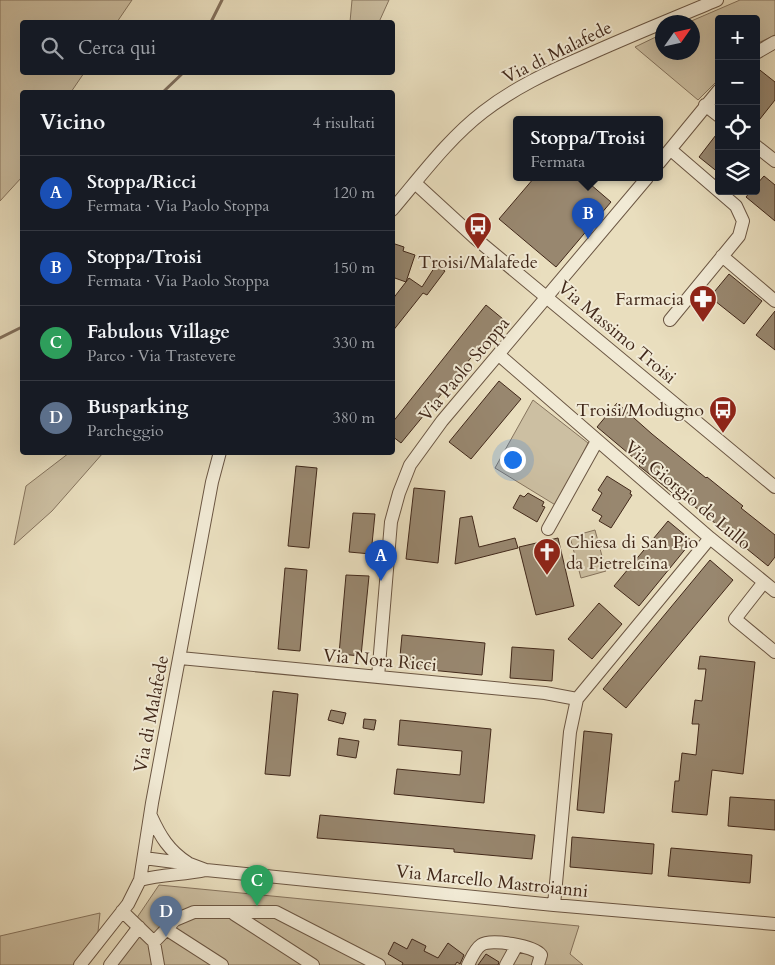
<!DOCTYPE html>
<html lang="it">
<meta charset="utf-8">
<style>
body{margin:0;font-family:Cardo,serif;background:#242831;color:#f1f3f6}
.controls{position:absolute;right:15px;top:15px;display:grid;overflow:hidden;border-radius:5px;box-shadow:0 5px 20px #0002}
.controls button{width:45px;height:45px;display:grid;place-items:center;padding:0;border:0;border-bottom:1px solid #363941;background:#171b24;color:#f1f3f6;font:25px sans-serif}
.compass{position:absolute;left:655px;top:15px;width:45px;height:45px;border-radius:50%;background:#171b24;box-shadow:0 5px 20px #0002;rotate:56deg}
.you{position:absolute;left:512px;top:459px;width:18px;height:18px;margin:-12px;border:4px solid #fff;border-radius:50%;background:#1a73e8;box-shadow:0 0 0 8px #1a73e833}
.badge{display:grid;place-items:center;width:32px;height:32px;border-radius:50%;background:#2563eb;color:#fff;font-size:16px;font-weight:700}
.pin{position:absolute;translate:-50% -41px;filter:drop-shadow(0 1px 2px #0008)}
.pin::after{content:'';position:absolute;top:26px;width:18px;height:15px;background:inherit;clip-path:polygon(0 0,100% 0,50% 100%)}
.popup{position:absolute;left:513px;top:116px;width:150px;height:65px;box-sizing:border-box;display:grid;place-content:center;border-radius:5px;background:#171b24;filter:drop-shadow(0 1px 4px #0005);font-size:16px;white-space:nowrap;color:#9ea1a6}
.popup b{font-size:19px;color:#f1f3f6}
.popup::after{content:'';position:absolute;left:50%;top:100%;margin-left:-10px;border:10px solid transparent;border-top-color:#171b24}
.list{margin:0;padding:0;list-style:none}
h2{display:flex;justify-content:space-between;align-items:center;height:65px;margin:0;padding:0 20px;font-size:21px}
h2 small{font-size:16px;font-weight:400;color:#9ea1a6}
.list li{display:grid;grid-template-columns:32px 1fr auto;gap:15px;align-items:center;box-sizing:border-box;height:75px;padding:0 20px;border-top:1px solid #363941}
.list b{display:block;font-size:19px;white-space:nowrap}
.list p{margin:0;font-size:16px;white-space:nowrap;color:#9ea1a6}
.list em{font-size:16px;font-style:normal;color:#9ea1a6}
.icon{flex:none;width:28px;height:28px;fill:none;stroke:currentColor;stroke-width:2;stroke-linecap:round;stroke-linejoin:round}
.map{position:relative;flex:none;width:775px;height:965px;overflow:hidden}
.search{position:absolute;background:#171b24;box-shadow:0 5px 20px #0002;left:20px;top:20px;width:375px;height:55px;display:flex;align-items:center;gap:12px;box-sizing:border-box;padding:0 18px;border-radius:5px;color:#9ea1a6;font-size:19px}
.panel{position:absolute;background:#171b24;box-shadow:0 5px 20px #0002;left:20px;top:90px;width:375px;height:365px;border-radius:5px}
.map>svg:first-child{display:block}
.green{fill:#ccbfa2;stroke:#86745e}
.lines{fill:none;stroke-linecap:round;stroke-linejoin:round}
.stream{stroke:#84705b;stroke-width:3}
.building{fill:#98876f;stroke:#41281a}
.minor-casing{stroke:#6b5643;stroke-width:14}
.minor{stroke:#f1ead5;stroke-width:12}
.labels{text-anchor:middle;stroke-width:4;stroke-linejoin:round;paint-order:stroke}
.street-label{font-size:18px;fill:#41281a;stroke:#f1ead5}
.poi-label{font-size:18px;fill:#41281a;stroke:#f1ead5;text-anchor:end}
</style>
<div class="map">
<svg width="775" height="965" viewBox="0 0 775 965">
<rect width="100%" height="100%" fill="#e9debe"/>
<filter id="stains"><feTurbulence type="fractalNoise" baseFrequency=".004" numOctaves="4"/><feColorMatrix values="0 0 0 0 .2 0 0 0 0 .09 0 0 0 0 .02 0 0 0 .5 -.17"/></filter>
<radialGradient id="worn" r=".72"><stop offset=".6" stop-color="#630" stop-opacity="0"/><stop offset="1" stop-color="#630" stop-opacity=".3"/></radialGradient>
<path class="green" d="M0,0H132L117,22H22V72L84,73L71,92H22V177L0,201Z
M352,0H389L379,22H350Z
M740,0H775V35L756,44V19H719V79L698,100L635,47L662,34V52H692V22H689Z
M533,400L588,443L557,506L495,468Z
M69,453H103L52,511L14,545L26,486Z
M595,530L606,571L581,578L570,537Z
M159,885L579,926L570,954L583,965H105Z
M100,913L97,941L81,965H0V936Z"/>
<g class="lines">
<path class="stream" d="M211,22L222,0
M163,92L184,72
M0,338L22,327"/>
</g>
<path class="building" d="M756,67L775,82V100L756,124Z
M719,131V173L699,157Z
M764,176L775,185V221L746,197L751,191H756V185Z
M534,178H583L611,202L556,267L499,219Z
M392,243L404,247L403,251L415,255L406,282L392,277Z
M436,265L445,271L427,295L423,293L392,332V300L409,278L422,287Z
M729,274L762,301L744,324L710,297Z
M486,305L503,319L401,443L392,436V423Z
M775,311V350L756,335Z
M499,381L521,399L471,459L449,442Z
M617,403L652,434L706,478L707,477L743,506L741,508L775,535V557L768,566L679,494L676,496L648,473L639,466L641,464L597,427Z
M296,466L317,468L309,548L288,546Z
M607,476L631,491L630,494L632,495L611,528L599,521L602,516L592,510L602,493L598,490Z
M414,488L445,491L438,563L406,559Z
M528,493L544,502L542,506L545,507L537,522L513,508L520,495L524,497Z
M353,513L375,514L371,554L349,552Z
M472,516L479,547L515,538L518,548L455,564L460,518Z
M668,521L692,541L639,606L614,586Z
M558,538L574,606L536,615L519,547Z
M710,560L733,580L626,708L603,689Z
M285,568L307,570L300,651L278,649Z
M346,575L369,576L361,656L339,654Z
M599,603L622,624L592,659L568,639Z
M402,635L485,643L482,675L399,667Z
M512,647L554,650L552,681L510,678Z
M700,656L755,662L743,774L712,770L707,815L672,812L675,781H679L682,753L696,755L699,724H692L695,700L702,701L706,669H698Z
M273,691L298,694L290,776L265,774Z
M331,710L346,713L343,724L328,720Z
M364,719L376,720L374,730L363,728Z
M400,720L491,729L484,803L394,794L397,769L460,775L462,751L398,745Z
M584,731L612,734L604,813L577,810Z
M339,738L359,741L356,758L337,755Z
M730,797L775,800V830L728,826Z
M320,815L535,835L532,859L454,852V849L317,838Z
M572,837L654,844L652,874L570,867Z
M671,848L752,855L750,883L668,876Z
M412,939L426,946L424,951L438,958L448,943L464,955L460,964L457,962L455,965H402L403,963L388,954L394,942L407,949Z
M486,954L499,962L498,965H478Z"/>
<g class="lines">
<defs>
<path id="minor" d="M756,53L775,42
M705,105L719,116
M756,146L775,161
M659,163L719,90
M415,183L475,238L775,487
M392,210C421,176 448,139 483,112C514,88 548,72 583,57C627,37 672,19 717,0
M722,256L775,301
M670,320L739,236L743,221L736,206L671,150
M499,355L710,538L775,591
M548,529L597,441
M764,582L735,619L775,652
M180,658L545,693L577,699
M378,677L391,522L399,493L410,465L442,421L647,178
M151,816C160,836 169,851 188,863
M144,858L190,864L206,870L554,905L775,924
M140,880C162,874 184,875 206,870
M554,905L570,732L577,699L710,538
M122,911L154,942
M234,914L313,965
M166,929L222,965
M80,965L128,904L140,880L152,803L212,482L220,452
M110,965L139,927
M158,965L154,942L175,920L194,912H276L379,965
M468,965C471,959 475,949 481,945C491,938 534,946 541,955L538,965
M506,965L517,945"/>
</defs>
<use href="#minor" class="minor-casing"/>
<use href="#minor" class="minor"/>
</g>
<defs>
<symbol id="bus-pin" viewBox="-11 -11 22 30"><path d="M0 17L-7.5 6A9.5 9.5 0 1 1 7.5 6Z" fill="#8f2418" stroke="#f1ead5"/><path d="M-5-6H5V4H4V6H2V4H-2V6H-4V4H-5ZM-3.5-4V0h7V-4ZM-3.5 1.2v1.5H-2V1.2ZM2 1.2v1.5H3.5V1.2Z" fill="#fff"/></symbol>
<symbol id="pharmacy-pin" viewBox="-11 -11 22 30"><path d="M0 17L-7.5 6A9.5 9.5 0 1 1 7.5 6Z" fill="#8f2418" stroke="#f1ead5"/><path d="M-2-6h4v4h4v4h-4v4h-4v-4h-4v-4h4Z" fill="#fff"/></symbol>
<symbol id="church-pin" viewBox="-11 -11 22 30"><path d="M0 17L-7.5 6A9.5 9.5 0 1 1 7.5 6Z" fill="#8f2418" stroke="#f1ead5"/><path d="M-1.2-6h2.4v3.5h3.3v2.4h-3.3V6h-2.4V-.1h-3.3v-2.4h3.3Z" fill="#fff"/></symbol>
</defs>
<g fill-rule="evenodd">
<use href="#bus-pin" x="462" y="210" width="32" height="43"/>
<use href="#pharmacy-pin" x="687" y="283" width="32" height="43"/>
<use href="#bus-pin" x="707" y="394" width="32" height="43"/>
<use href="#church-pin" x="531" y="536" width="32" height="43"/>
</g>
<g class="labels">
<g class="street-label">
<text transform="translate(557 52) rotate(-26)" y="6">Via di Malafede</text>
<text transform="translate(617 332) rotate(40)" y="6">Via Massimo Troisi</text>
<text transform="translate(464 369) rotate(-50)" y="6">Via Paolo Stoppa</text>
<text transform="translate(688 495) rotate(40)" y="6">Via Giorgio de Lullo</text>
<text transform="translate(380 660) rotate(5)" y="6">Via Nora Ricci</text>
<text transform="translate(151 714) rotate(-79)" y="6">Via di Malafede</text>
<text transform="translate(492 881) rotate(6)" y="6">Via Marcello Mastroianni</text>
</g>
<g class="poi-label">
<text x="478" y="268" text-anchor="middle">Troisi/Malafede</text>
<text x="684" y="305">Farmacia</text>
<text x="704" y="416">Troisi/Modugno</text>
<text x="566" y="548" text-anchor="start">Chiesa di San Pio<tspan x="566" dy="21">da Pietrelcina</tspan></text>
</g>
</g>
<rect width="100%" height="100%" filter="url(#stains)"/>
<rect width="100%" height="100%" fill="url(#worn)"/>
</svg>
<div class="controls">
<button>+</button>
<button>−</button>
<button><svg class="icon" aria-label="locate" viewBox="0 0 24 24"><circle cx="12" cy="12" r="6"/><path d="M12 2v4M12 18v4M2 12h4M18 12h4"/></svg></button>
<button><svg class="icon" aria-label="layers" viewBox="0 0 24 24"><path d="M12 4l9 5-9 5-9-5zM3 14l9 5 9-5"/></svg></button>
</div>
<svg class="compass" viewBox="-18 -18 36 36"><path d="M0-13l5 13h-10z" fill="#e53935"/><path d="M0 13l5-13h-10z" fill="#9ea1a6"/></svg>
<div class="you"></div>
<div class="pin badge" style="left:381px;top:581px;background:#1a4fb4">A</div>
<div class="pin badge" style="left:588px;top:239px;background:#1a4fb4">B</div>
<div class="popup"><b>Stoppa/Troisi</b>Fermata</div>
<div class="pin badge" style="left:257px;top:906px;background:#2e9e5b">C</div>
<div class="pin badge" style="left:166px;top:937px;background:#5c6f8a">D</div>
<div class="search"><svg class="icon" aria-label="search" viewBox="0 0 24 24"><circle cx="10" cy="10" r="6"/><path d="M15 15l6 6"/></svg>Cerca qui</div>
<section class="panel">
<h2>Vicino<small>4 risultati</small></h2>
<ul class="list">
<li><span class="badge" style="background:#1a4fb4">A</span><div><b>Stoppa/Ricci</b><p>Fermata · Via Paolo Stoppa</p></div><em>120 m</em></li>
<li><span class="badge" style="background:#1a4fb4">B</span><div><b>Stoppa/Troisi</b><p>Fermata · Via Paolo Stoppa</p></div><em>150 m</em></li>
<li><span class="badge" style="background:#2e9e5b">C</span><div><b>Fabulous Village</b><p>Parco · Via Trastevere</p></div><em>330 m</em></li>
<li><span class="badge" style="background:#5c6f8a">D</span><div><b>Busparking</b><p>Parcheggio</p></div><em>380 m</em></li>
</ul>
</section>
</div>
